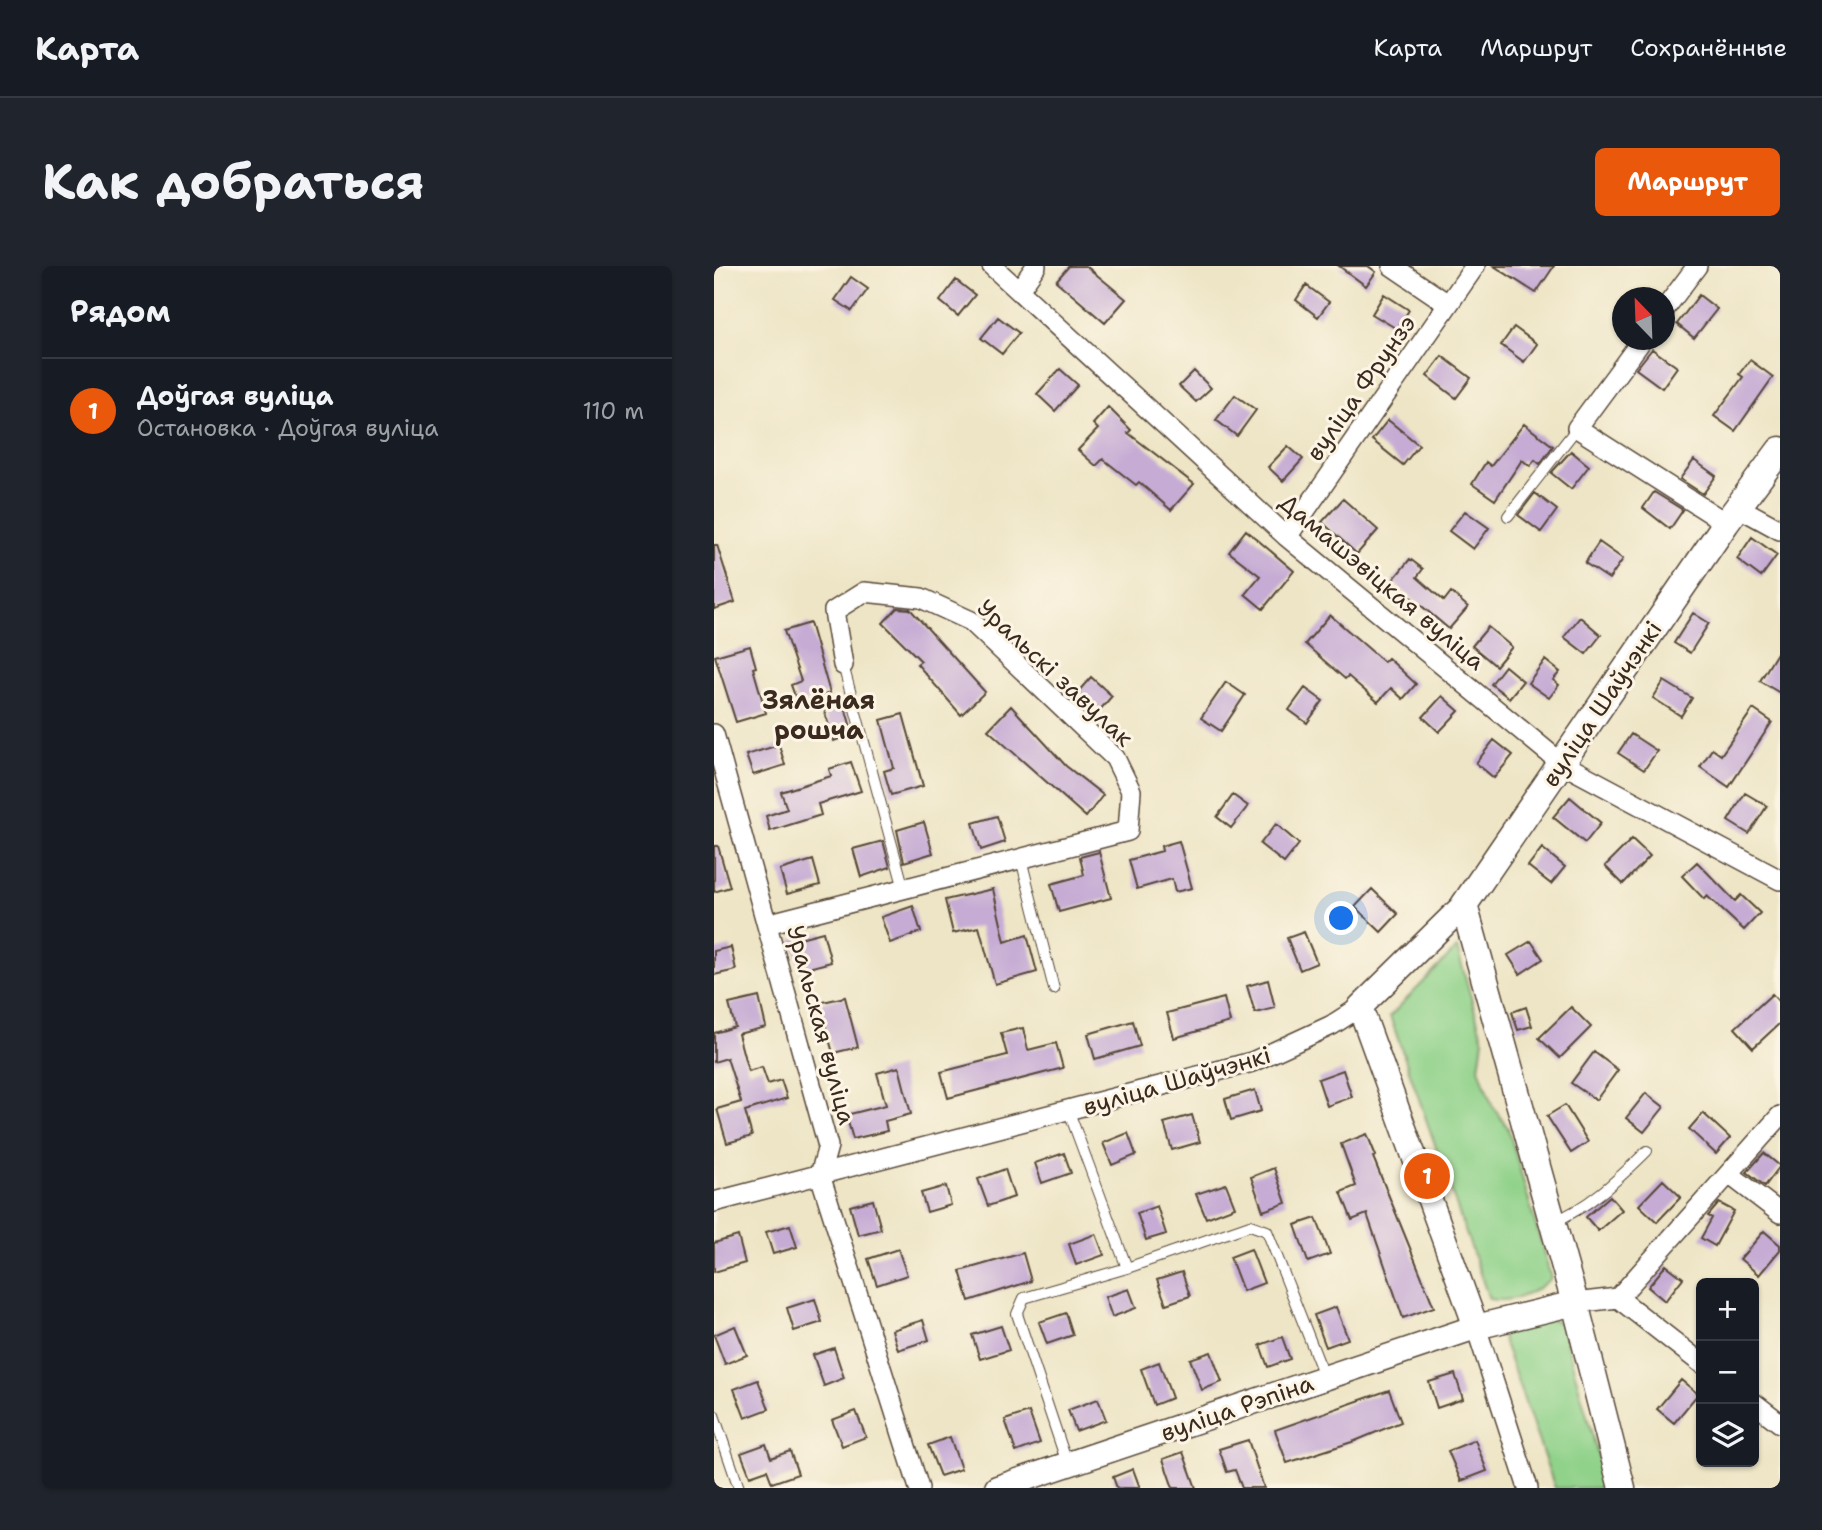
<!DOCTYPE html>
<html lang="ru">
<meta charset="utf-8">
<style>
body{margin:0;font-family:"Shantell Sans",sans-serif;background:#20242c;color:#f1f3f6}
.controls{position:absolute;right:21px;bottom:21px;display:grid;overflow:hidden;border-radius:10px;box-shadow:0 2px 5px #0004}
.controls button{width:63px;height:63px;display:grid;place-items:center;padding:0;border:0;border-bottom:2px solid #363941;background:#171b24;color:#f1f3f6;font:35px sans-serif}
.compass{position:absolute;left:898px;top:21px;width:63px;height:63px;border-radius:50%;background:#171b24;box-shadow:0 2px 5px #0004;rotate:337deg}
.you{position:absolute;left:628px;top:653px;width:24px;height:24px;margin:-18px;border:5px solid #fff;border-radius:50%;background:#1a73e8;box-shadow:0 0 0 10px #1a73e833}
.badge{display:grid;place-items:center;width:46px;height:46px;border-radius:50%;background:#ea580c;color:#fff;font-size:23px;font-weight:700}
.pin{position:absolute;translate:-50% -50%;border:4px solid #fff;box-shadow:0 2px 7px #0006}
.list{margin:0;padding:0;list-style:none}
h2{display:flex;justify-content:space-between;align-items:center;height:91px;margin:0;padding:0 28px;font-size:30px}
h2 small{font-size:23px;font-weight:400;color:#9ea1a6}
.list li{display:grid;grid-template-columns:46px 1fr auto;gap:21px;align-items:center;box-sizing:border-box;height:105px;padding:0 28px;border-top:2px solid #363941}
.list b{display:block;font-size:26px;white-space:nowrap}
.list p{margin:0;font-size:23px;white-space:nowrap;color:#9ea1a6}
.list em{font-size:23px;font-style:normal;color:#9ea1a6}
.icon{flex:none;width:38px;height:38px;fill:none;stroke:currentColor;stroke-width:2;stroke-linecap:round;stroke-linejoin:round}
.map{position:relative;flex:none;width:1066px;height:1222px;overflow:hidden;border-radius:10px}
header{display:flex;align-items:center;gap:42px;box-sizing:border-box;height:98px;padding:0 35px;background:#171b24;border-bottom:2px solid #363941}
header strong{font-size:33px}
nav{display:flex;gap:38px;margin-inline-start:auto;font-size:24px}
.intro{display:flex;align-items:center;justify-content:space-between;box-sizing:border-box;height:168px;padding:0 42px}
h1{margin:0;font-size:49px}
.button{padding:18px 32px;border-radius:10px;background:#ea580c;color:#fff;font-size:24px;font-weight:700}
main{display:flex;gap:42px;padding:0 42px}
aside{flex:1;background:#171b24;border-radius:10px;box-shadow:0 2px 5px #0004}
.map>svg:first-child{display:block}
.green{fill:#90d28a;stroke:#667e54;stroke-width:2}
.building{fill:#c6acd4}
.lines{fill:none;stroke-linecap:round;stroke-linejoin:round}
.service-casing{stroke:#564637;stroke-width:12}
.minor-casing{stroke:#564637;stroke-width:22}
.tertiary-casing{stroke:#564637;stroke-width:27}
.secondary-casing{stroke:#564637;stroke-width:29}
.service{stroke:#fff;stroke-width:10}
.minor{stroke:#fff;stroke-width:19}
.tertiary{stroke:#fff;stroke-width:24}
.secondary{stroke:#fff;stroke-width:26}
.labels{text-anchor:middle;stroke-width:6;stroke-linejoin:round;paint-order:stroke}
.street-label{font-size:24px;fill:#3b2a1e;stroke:#fcf5e5}
.neighbourhood-label{font-size:26px;font-weight:bold;fill:#3b2a1e;stroke:#fcf5e5}
</style>
<header>
<strong>Карта</strong>
<nav><a>Карта</a><a>Маршрут</a><a>Сохранённые</a></nav>
</header>
<div class="intro"><h1>Как добраться</h1><a class="button">Маршрут</a></div>
<main>
<aside>
<h2>Рядом<small></small></h2>
<ul class="list">
<li><span class="badge">1</span><div><b>Доўгая вуліца</b><p>Остановка · Доўгая вуліца</p></div><em>110 m</em></li>
</ul>
</aside>
<div class="map">
<svg width="1066" height="1222" viewBox="0 0 1066 1222">
<rect width="100%" height="100%" fill="#fcf5e5"/>
<filter id="ink" filterUnits="userSpaceOnUse"><feTurbulence type="fractalNoise" baseFrequency=".0143" numOctaves="2"/><feDisplacementMap in="SourceGraphic" scale="14" xChannelSelector="R" yChannelSelector="G"/><feConvolveMatrix kernelMatrix="1 2 1 2 8 2 1 2 1" color-interpolation-filters="sRGB"/></filter>
<filter id="wash" filterUnits="userSpaceOnUse"><feTurbulence type="fractalNoise" baseFrequency=".00686" numOctaves="4" result="noise"/><feDisplacementMap in="SourceGraphic" scale="28" xChannelSelector="R" yChannelSelector="G"/><feGaussianBlur stdDeviation="1.57" result="paint"/><feColorMatrix in="noise" values="0 0 0 0 0 0 0 0 0 0 0 0 0 0 0 0 0 1.4 0 .05"/><feComposite in="paint" operator="in"/></filter>
<g filter="url(#wash)">
<rect width="100%" height="100%" fill="#eee5c6"/>
<path class="green" d="M743,682L769,774L765,802L778,839L794,862L837,1012C819,1029 799,1037 775,1033L676,750Z
M835,1053L847,1057L893,1222H841L788,1071L795,1065Z"/>
<g id="blocks">
<path class="building" d="M355,0H372L412,33L391,57L342,15Z
M625,0H654L662,6L652,20Z
M780,0H840L822,27Z
M137,11L154,23L138,45L121,34Z
M242,14L261,29L244,50L226,35Z
M592,19L615,36L604,51L582,34Z
M670,28L695,44L683,63L658,48Z
M985,29L1003,43L980,72L963,58Z
M284,51L305,67L288,88L267,72Z
M800,61L823,78L810,96L787,79Z
M938,83L963,101L948,122L922,103Z
M728,90L757,112L742,132L713,110Z
M1036,94L1059,111L1021,165L1000,150L1029,111L1025,108Z
M346,103L364,119L341,145L323,128Z
M480,105L497,122L482,136L465,120Z
M521,129L542,144L523,170L502,154Z
M394,141L417,164L414,167L480,218L457,244L425,216L422,219L389,193L382,200L364,184L384,163L379,158Z
M674,154L705,179L689,199L658,174Z
M810,158L839,180L826,198L821,194L816,200L808,194L781,234L758,218L772,196L777,200Z
M574,180L589,193L569,215L554,201Z
M857,185L875,200L857,223L837,207Z
M980,194L1002,210L989,228L966,213Z
M940,226L969,244L956,263L929,242Z
M821,227L843,244L827,266L804,249Z
M629,233L664,264L643,288L608,256Z
M751,245L775,262L759,283L735,265Z
M532,264L580,305L549,343L531,328L546,310L515,286Z
M1038,271L1063,289L1047,311L1023,293Z
M885,276L909,293L895,313L871,297Z
M0,279H3L21,336L0,343Z
M696,293L709,303L703,311L730,335L737,326L754,341L735,363L678,315Z
M183,342L196,343L271,426L247,449L203,398L207,395L169,357Z
M979,347L995,357L976,387L960,377Z
M616,349L670,396L674,392L702,418L689,433L677,422L664,436L634,410L631,413L591,378Z
M866,351L887,369L872,388L850,371Z
M96,357L116,427L84,438L77,419L87,415L70,365Z
M774,361L798,381L782,400L758,380Z
M36,380L42,401L39,402L52,447L22,456L1,390Z
M1066,382V427L1046,415Z
M831,394L846,406L839,414L845,419L835,432L814,417Z
M791,400L809,415L795,432L777,418Z
M377,411L398,430L384,446L363,427Z
M950,415L978,432L967,450L939,432Z
M512,416L531,429L507,465L487,452Z
M591,422L609,435L593,457L575,444Z
M728,430L745,445L725,466L709,451Z
M130,438L139,468L120,475L110,444Z
M297,440L352,500L389,529L372,551L274,464Z
M1039,443L1058,456L1015,521L986,501L998,483L1007,489Z
M189,448L209,520L177,529L170,505L180,502L167,454Z
M917,468L943,485L930,504L904,487Z
M780,474L799,489L780,512L762,497Z
M65,479L71,499L39,509L32,489Z
M137,496L147,525L104,538L107,549L56,565L52,550L73,543L67,526L117,510L115,503Z
M1031,527L1053,540L1035,568L1014,555Z
M519,529L534,540L517,562L503,551Z
M856,531L887,557L871,577L839,551Z
M283,550L291,576L267,584L259,557Z
M210,556L219,587L190,596L183,564Z
M562,558L585,578L570,597L546,578Z
M918,573L936,590L909,618L891,600Z
M169,575L176,601L147,611L139,583Z
M465,575L478,622L461,626L458,613L423,623L415,594L448,585L447,580Z
M0,580H4L16,621L0,626Z
M828,582L851,601L837,618L814,600Z
M385,586L397,632L345,646L337,618L370,609L366,591Z
M99,594L106,619L73,628L66,604Z
M983,596L1021,635L1027,629L1046,647L1030,664L993,630L990,633L968,610Z
M279,623L291,676L313,669L323,706L281,718L265,661L239,667L231,634Z
M658,623L684,648L667,666L641,641Z
M199,640L207,666L176,677L167,651Z
M109,666L117,696L87,704L78,674Z
M590,666L603,697L586,704L573,672Z
M817,675L829,693L806,708L794,689Z
M17,681L22,704L0,709V685Z
M554,714L561,742L541,747L533,720Z
M1058,728L1066,737V757L1039,782L1021,762Z
M45,731L52,761L24,768L34,805L48,801L54,818L67,814L73,832L31,845L38,870L13,877L3,843L27,836L13,792L0,796V767L21,761L15,738Z
M131,731L144,781L119,787L105,737Z
M510,732L516,756L460,772L453,747Z
M812,741L818,760L804,764L798,746Z
M857,741L877,761L846,792L825,772Z
M419,755L426,780L381,793L374,768Z
M309,762L314,784L342,777L349,802L234,832L227,806L293,789L287,767Z
M880,786L904,804L882,834L857,817Z
M185,801L197,848L171,855L173,865L139,873L132,849L172,839L163,807Z
M629,804L638,831L613,840L604,813Z
M541,824L547,845L517,854L511,833Z
M932,827L950,841L930,866L912,852Z
M851,839L874,876L857,887L833,850Z
M989,847L1016,872L1002,888L975,863Z
M478,849L486,876L458,884L450,857Z
M414,867L422,889L398,899L389,877Z
M653,868L662,890L659,891L720,1041L689,1052L653,948L638,954L627,926L642,920L627,878Z
M350,887L357,907L328,917L321,897Z
M1050,887L1066,900L1051,920L1033,906Z
M560,902L572,937L549,945L537,911Z
M291,903L300,931L274,940L264,913Z
M949,914L967,931L943,956L925,939Z
M512,918L521,941L492,952L482,928Z
M232,920L237,939L213,946L207,927Z
M896,930L908,944L884,965L872,951Z
M159,934L167,963L144,969L136,940Z
M1005,937L1020,945L1001,980L987,972L998,952L994,950Z
M443,940L452,968L432,974L423,947Z
M602,952L616,988L594,996L581,959Z
M76,959L83,981L59,988L52,966Z
M1050,965L1066,979V984L1045,1009L1026,993Z
M382,968L390,989L362,999L355,978Z
M24,970L31,997L0,1006V977Z
M184,983L193,1009L163,1019L154,993Z
M537,983L550,1017L529,1025L516,991Z
M309,987L317,1015L255,1035L246,1005Z
M952,999L969,1012L951,1035L934,1021Z
M468,1006L476,1030L452,1038L443,1014Z
M415,1023L422,1042L398,1051L391,1031Z
M101,1033L108,1056L80,1065L73,1042Z
M622,1041L634,1073L612,1081L600,1049Z
M352,1047L359,1069L333,1078L325,1056Z
M209,1054L215,1074L184,1084L178,1064Z
M21,1060L33,1089L11,1098L0,1069Z
M287,1060L295,1084L266,1093L258,1069Z
M568,1071L576,1093L554,1101L546,1079Z
M120,1082L130,1112L110,1120L99,1089Z
M497,1086L508,1116L488,1124L476,1093Z
M445,1096L458,1132L440,1139L427,1103Z
M741,1108L749,1133L723,1142L715,1116Z
M44,1114L55,1143L31,1152L20,1123Z
M967,1114L984,1128L960,1157L943,1143Z
M675,1124L687,1156L641,1175L573,1197L561,1164Z
M384,1133L392,1154L362,1165L354,1144Z
M142,1145L152,1171L128,1180L118,1154Z
M315,1146L326,1177L302,1186L291,1154Z
M236,1171L247,1203L226,1210L214,1179Z
M534,1174L550,1222H528L521,1204L513,1206L505,1183Z
M761,1174L773,1205L747,1215L734,1185Z
M52,1178L57,1192L76,1185L84,1208L58,1217L53,1204L36,1210L27,1187Z
M469,1186L482,1222H459L449,1193Z
M419,1203L426,1222H403L399,1211Z"/>
</g>
</g>
<g filter="url(#ink)">
<use href="#blocks" fill-opacity="0" stroke="#564637" stroke-width="2"/>
<g class="lines">
<defs>
<path id="service" d="M794,250L863,162
M129,399L190,623
M307,593L340,723
M355,846L413,1002
M839,956C876,941 904,913 933,885
M0,1149L25,1222
M353,1197L303,1048L310,1032L413,1002L536,959L553,965L611,1112"/>
<path id="minor" d="M278,0L573,271L847,497L1066,614
M678,0L734,38
M305,24L322,0
M950,44L983,0
M928,74L863,162L1012,257
M1024,241L1066,264
M573,271L761,0
M0,468L114,880L106,909L205,1222
M53,658L414,565L417,525L401,492L257,355L207,332L150,326L120,345L129,399
M1015,908L1066,947
M0,936L538,796L618,759L646,741
M904,1032L1066,850
M861,1037L904,1032L987,1097
M762,1061L814,1222
M1040,1137L1066,1157"/>
<path id="tertiary" d="M750,639L646,741L762,1061
M283,1222L762,1061L861,1037"/>
<path id="secondary" d="M908,1222L861,1037L750,639L1012,257L1066,184"/>
</defs>
<use href="#service" class="service-casing"/>
<use href="#minor" class="minor-casing"/>
<use href="#tertiary" class="tertiary-casing"/>
<use href="#secondary" class="secondary-casing"/>
<use href="#service" class="service"/>
<use href="#minor" class="minor"/>
<use href="#tertiary" class="tertiary"/>
<use href="#secondary" class="secondary"/>
</g>
</g>
<g class="labels">
<g class="street-label">
<text transform="translate(647 122) rotate(-55)" y="8">вуліца Фрунзэ</text>
<text transform="translate(668 316) rotate(40)" y="8">Дамашэвіцкая вуліца</text>
<text transform="translate(341 407) rotate(43)" y="8">Уральскі завулак</text>
<text transform="translate(888 438) rotate(-56)" y="8">вуліца Шаўчэнкі</text>
<text transform="translate(107 759) rotate(75)" y="8">Уральская вуліца</text>
<text transform="translate(463 815) rotate(-16)" y="8">вуліца Шаўчэнкі</text>
<text transform="translate(523 1142) rotate(-19)" y="8">вуліца Рэпіна</text>
</g>
<g class="neighbourhood-label">
<text x="105" y="443">Зялёная<tspan x="105" dy="30">рошча</tspan></text>
</g>
</g>
</svg>
<div class="controls">
<button>+</button>
<button>−</button>
<button><svg class="icon" aria-label="layers" viewBox="0 0 24 24"><path d="M12 4l9 5-9 5-9-5zM3 14l9 5 9-5"/></svg></button>
</div>
<svg class="compass" viewBox="-18 -18 36 36"><path d="M0-13l5 13h-10z" fill="#e53935"/><path d="M0 13l5-13h-10z" fill="#9ea1a6"/></svg>
<div class="you"></div>
<div class="pin badge" style="left:713px;top:910px">1</div>
</div>
</main>
